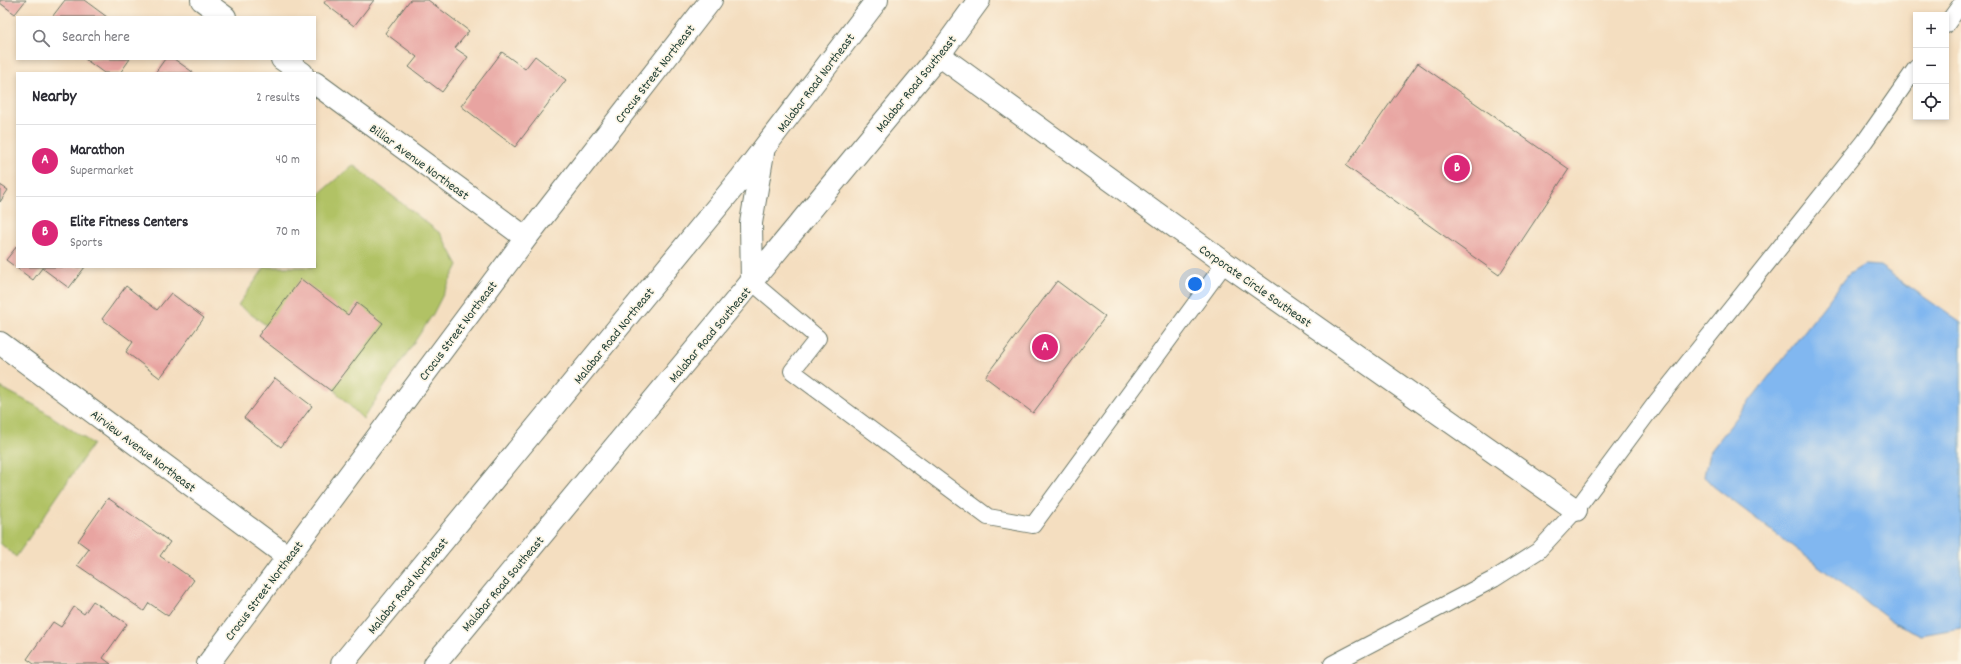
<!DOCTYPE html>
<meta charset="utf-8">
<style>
body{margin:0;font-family:Dekko,sans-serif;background:#f7f7f7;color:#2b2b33}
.controls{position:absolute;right:12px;top:12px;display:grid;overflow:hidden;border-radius:0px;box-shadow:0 2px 6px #0003}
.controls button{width:36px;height:36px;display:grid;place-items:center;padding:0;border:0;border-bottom:1px solid #e1e1e2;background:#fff;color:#2b2b33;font:20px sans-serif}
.you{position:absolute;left:1195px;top:284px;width:14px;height:14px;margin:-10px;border:3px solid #fff;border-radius:50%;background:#1a73e8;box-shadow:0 0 0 6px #1a73e833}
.badge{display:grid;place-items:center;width:26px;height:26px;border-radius:50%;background:#db2777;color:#fff;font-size:13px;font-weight:700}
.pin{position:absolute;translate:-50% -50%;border:2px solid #fff;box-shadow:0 1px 4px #0006}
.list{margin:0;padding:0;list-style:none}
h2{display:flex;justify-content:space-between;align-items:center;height:52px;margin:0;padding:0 16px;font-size:17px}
h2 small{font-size:13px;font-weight:400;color:#7c7c81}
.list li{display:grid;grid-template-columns:26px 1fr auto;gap:12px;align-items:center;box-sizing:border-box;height:72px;padding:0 16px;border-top:1px solid #e1e1e2}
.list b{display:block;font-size:15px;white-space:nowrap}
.list p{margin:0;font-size:13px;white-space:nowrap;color:#7c7c81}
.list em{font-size:13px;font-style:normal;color:#7c7c81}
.icon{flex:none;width:22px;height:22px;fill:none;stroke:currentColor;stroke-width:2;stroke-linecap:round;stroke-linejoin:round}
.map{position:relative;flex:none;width:1961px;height:664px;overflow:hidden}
.search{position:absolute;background:#fff;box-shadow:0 2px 6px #0003;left:16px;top:16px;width:300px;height:44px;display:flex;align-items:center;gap:10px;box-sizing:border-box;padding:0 14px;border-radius:0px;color:#7c7c81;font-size:15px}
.panel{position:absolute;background:#fff;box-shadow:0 2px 6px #0003;left:16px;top:72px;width:300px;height:196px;border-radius:0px}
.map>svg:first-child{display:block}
.green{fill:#b1c265;stroke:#68804c}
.water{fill:#81b7f0;stroke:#507a92}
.building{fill:#e8a4a1}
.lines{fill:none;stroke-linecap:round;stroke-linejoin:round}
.service-casing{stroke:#6a7565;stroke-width:18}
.minor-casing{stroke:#6a7565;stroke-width:24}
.secondary-casing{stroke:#6a7565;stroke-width:24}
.service{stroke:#fff;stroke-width:16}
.minor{stroke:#fff;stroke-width:22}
.secondary{stroke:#fff;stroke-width:22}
.labels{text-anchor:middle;stroke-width:3.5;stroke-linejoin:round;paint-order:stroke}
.street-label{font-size:13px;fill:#1f3d34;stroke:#fcf5e5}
</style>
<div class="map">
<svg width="1961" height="664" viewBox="0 0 1961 664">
<rect width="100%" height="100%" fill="#fcf5e5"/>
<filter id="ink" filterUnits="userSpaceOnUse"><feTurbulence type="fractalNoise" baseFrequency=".025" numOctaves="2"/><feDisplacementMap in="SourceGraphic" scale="8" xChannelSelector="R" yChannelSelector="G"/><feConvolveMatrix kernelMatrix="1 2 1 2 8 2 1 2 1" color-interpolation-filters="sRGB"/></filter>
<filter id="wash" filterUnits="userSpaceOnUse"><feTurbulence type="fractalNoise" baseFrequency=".012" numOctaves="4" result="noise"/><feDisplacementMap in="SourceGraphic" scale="16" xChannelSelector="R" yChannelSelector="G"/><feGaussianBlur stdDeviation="0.9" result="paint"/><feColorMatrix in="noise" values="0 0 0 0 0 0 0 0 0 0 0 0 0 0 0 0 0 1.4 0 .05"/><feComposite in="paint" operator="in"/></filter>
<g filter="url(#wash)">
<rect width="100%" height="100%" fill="#f4dec0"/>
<path class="green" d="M353,165L441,234L458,265L433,314L363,419L337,393L322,365L238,305L265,267H315V197Z
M0,387L36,406L93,444L16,557L0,543Z"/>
<path class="water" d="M1864,265L1880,266L1961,323V628L1921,635L1891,621L1713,486L1704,476L1709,453L1849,274Z"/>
<g id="blocks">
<path class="building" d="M0,0H26L15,14L0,3Z
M65,0H84L107,17H52Z
M326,0H374L354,26L324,3Z
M410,0H428L469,31L455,48L468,57L442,92L409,67L417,57L385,33Z
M502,52L525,69L535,56L566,80L515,147L461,106Z
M85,59H130L120,73H104Z
M165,59H174L194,73H155Z
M1418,63L1569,169L1499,275L1346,166Z
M0,185L8,190L0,202Z
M17,246V267H85L69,288L42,268L33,280L6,260Z
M301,279L348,315L357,303L383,323L331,391L258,336Z
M1057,281L1105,317L1033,413L985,377Z
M126,286L157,310L171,293L204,318L160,378L126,352L133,342L102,319Z
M275,378L312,406L281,447L244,418Z
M108,498L170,542L160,556L194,580L168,616L149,603L144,611L77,565L89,549L78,541Z
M93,601L127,624L103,658L111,664H34L27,659L53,622L61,627L74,607L84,614Z"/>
</g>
</g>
<g filter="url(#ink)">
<use href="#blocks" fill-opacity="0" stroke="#6a7565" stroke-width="1"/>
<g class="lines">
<defs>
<path id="service" d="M1946,25L1961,4
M752,282L818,338L792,371L988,517L1033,525L1225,263
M1332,664L1494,579L1538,551L1576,510L1657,401L1865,141L1916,68"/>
<path id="minor" d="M202,0L225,17
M939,55L1225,263L1576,510
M282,59L302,73
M315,83L526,238
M0,343L288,557
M208,664L526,238L711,0"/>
<path id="secondary" d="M752,282L751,223L763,153
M342,664L741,178L877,0
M435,664L939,55L979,0"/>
</defs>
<use href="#service" class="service-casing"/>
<use href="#minor" class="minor-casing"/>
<use href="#secondary" class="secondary-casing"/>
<use href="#service" class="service"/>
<use href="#minor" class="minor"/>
<use href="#secondary" class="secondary"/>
</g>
</g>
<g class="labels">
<g class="street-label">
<text transform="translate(654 73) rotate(-52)" y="5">Crocus Street Northeast</text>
<text transform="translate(815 82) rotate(-53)" y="5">Malabar Road Northeast</text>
<text transform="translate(915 83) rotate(-51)" y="5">Malabar Road Southeast</text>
<text transform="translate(420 161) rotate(36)" y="5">Billiar Avenue Northeast</text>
<text transform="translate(1256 285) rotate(35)" y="5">Corporate Circle Southeast</text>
<text transform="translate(457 330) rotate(-53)" y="5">Crocus Street Northeast</text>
<text transform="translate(709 334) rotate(-50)" y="5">Malabar Road Southeast</text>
<text transform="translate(613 335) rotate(-51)" y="5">Malabar Road Northeast</text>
<text transform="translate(144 450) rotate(37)" y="5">Airview Avenue Northeast</text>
<text transform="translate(502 583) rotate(-50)" y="5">Malabar Road Southeast</text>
<text transform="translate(407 585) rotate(-51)" y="5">Malabar Road Northeast</text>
<text transform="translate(263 590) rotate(-53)" y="5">Crocus Street Northeast</text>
</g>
</g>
</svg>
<div class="controls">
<button>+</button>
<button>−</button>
<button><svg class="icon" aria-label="locate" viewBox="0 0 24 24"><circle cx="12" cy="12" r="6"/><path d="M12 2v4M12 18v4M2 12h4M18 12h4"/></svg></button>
</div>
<div class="you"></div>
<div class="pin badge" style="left:1045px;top:347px">A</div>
<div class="pin badge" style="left:1457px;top:168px">B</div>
<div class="search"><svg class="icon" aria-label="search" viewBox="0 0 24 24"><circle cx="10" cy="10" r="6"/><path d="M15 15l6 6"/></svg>Search here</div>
<section class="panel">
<h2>Nearby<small>2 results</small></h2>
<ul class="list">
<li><span class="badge">A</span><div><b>Marathon</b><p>Supermarket</p></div><em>40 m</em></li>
<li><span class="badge">B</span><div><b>Elite Fitness Centers</b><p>Sports</p></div><em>70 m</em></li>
</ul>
</section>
</div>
